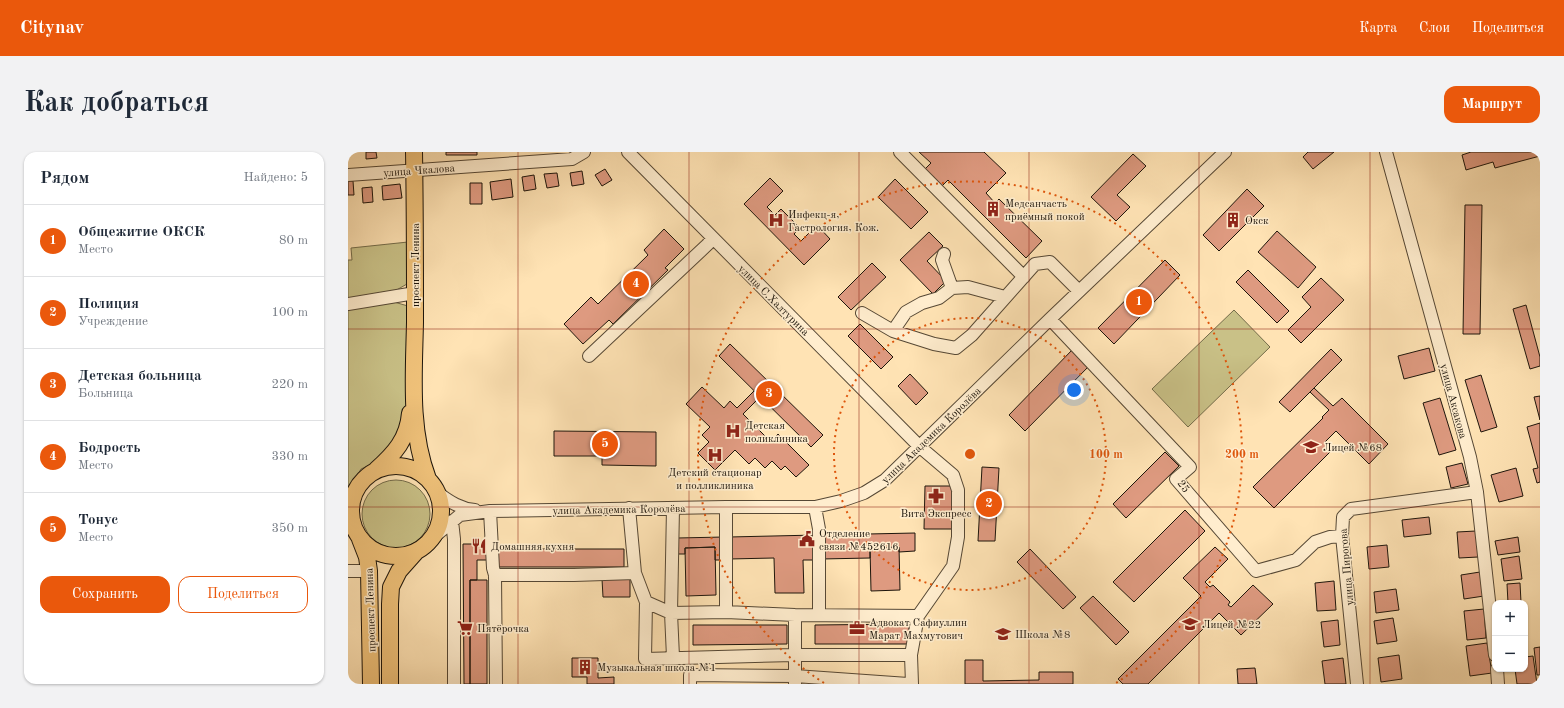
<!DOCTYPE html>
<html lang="ru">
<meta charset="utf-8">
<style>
body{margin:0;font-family:"Old Standard TT",serif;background:#f2f2f3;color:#1f2937}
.controls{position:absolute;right:12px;bottom:12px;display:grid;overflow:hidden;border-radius:8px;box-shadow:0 1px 3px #0004}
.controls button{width:36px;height:36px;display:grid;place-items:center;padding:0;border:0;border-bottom:1px solid #e0e1e3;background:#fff;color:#1f2937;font:20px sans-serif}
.you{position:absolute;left:726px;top:238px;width:14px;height:14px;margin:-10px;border:3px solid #fff;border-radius:50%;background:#1a73e8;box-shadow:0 0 0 6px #1a73e833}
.badge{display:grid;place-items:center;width:26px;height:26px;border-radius:50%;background:#ea580c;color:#fff;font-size:13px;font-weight:700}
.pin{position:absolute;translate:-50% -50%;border:2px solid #fff;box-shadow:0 1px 4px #0006}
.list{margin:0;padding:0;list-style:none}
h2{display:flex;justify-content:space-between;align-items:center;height:52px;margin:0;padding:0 16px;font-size:17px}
h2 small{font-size:13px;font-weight:400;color:#747a83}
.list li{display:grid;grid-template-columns:26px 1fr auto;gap:12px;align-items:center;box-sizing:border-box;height:72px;padding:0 16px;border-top:1px solid #e0e1e3}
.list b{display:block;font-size:15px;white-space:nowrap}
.list p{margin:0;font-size:13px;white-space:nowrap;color:#747a83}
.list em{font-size:13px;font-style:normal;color:#747a83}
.actions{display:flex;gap:8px;padding:12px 16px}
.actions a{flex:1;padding:9px 0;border:1px solid #ea580c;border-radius:12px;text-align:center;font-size:14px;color:#ea580c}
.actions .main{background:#ea580c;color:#fff}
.map{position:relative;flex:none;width:1192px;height:532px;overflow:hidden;border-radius:12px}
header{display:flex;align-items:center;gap:24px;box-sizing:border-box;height:56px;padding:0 20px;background:#ea580c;color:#fff}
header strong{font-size:19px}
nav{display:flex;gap:22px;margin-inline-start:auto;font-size:14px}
.intro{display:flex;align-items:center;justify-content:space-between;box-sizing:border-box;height:96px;padding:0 24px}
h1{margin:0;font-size:28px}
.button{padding:10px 18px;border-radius:12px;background:#ea580c;color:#fff;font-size:14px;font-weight:700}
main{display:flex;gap:24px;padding:0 24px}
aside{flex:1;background:#fff;border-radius:12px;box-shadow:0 1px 3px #0004}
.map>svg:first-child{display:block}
.green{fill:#c9c187;stroke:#736b49}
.building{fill:#de9a80;stroke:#1d150b}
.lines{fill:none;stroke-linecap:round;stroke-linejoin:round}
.minor-casing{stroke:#564835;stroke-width:14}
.major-casing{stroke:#1d150b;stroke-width:18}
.minor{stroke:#ffedce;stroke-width:12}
.major{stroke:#f0c27a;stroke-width:16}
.grid{fill:none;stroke:#8f2418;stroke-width:1;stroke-opacity:0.55}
.ring{fill:none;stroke:#de560c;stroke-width:2;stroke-dasharray:2 4}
.labels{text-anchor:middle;stroke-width:3;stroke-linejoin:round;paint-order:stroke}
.street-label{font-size:11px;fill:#1d150b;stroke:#ffedce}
.poi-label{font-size:11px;fill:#1d150b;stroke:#ffedce;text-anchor:start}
.centre{fill:#de560c;stroke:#ffedce;stroke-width:2}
.ring-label{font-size:12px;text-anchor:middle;font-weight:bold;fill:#de560c;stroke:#ffedce;stroke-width:3;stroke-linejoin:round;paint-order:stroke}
</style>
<header>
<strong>Citynav</strong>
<nav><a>Карта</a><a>Слои</a><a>Поделиться</a></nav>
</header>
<div class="intro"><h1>Как добраться</h1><a class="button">Маршрут</a></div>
<main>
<aside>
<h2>Рядом<small>Найдено: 5</small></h2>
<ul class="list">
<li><span class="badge">1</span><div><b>Общежитие ОКСК</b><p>Место</p></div><em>80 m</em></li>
<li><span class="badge">2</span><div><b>Полиция</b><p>Учреждение</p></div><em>100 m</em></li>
<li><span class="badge">3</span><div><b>Детская больница</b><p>Больница</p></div><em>220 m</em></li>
<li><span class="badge">4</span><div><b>Бодрость</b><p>Место</p></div><em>330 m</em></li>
<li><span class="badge">5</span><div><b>Тонус</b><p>Место</p></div><em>350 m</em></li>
</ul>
<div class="actions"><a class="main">Сохранить</a><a>Поделиться</a></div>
</aside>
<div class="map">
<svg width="1192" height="532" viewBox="0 0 1192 532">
<rect width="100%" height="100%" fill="#ffe3b4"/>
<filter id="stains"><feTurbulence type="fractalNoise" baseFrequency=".005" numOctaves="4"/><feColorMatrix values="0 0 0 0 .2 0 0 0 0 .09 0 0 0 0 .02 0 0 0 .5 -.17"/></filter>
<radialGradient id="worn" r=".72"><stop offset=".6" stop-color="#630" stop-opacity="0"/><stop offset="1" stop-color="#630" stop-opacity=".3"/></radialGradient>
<path class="green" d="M60,90L59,132L45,140L0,146V108H4L3,96Z
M46,150L60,154L59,265L35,307L13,317L0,339V157Z
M886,158L922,195L840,275L804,237Z
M14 362a34 34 0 1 1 68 0a34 34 0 1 1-68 0Z"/>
<path class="building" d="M18,0H28L29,6L18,7Z
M98,0H129V3H98Z
M571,0H636L658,21L638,41L647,51L651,47L694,89L678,106L600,28L593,35L576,18L583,11Z
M960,0H986L965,17L955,5Z
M1123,0H1192V4L1147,16L1145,10L1118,18L1114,3Z
M785,2L798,14L769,43L782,55L768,69L743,45Z
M257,17L264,28L254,34L247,23Z
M234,19L236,32L224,34L222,21Z
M209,21L211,34L199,36L196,22Z
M186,23L188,37L176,39L174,25Z
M422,26L435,39L419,55L427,63L433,57L452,76L446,82L453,89L469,73L482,87L456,113L396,52Z
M163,27L165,45L144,48L142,30Z
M547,27L580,60L563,77L530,45Z
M0,29H5L6,43H0Z
M122,31H134V52H122Z
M52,32L54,46L35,48L34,34Z
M24,35L25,50L15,51L14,36Z
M899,37L916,54L871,99L855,83Z
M1117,53H1134L1132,182H1115Z
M316,77L336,97L317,116L320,118L265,172L261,168L235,192L216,172L243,145L250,152L300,103L296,98Z
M929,79L968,115L950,136L910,100Z
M581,80L595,94L579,109L598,129L585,142L552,108Z
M817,108L832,123L766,192L750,176Z
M524,111L538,125L503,158L490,145Z
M900,118L941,159L929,171L888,130Z
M973,126L996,148L953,191L940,178L963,155L954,145Z
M1178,153L1192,205V214L1182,217L1165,157Z
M512,172L545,205L533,217L500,184Z
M382,192L475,283L463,295L371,204Z
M1081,196L1087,219L1056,227L1050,204Z
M725,197L742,213L677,279L661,263Z
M983,197L994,208L942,260L931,250Z
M562,222L580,241L568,253L550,234Z
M1133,223L1149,275L1133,280L1117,228Z
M354,235L376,256L382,249L389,256L406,239L412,245L395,262L423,290L430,282L461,313L448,325L437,314L433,318L424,309L417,316L407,306L401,312L387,298L367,318L350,301L361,290L354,283L362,275L338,252Z
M966,236L985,254L994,246L1040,292L1021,312L988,279L977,290L984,298L926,356L905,335L975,266L974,265L981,258L962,240Z
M1192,244V268L1186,245Z
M1092,246L1108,298L1091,303L1075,251Z
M1192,271V330L1189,331L1185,317L1190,316L1179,275Z
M206,279L308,280V314L254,313V304H206Z
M817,300L831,314L778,366L765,352Z
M1114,311L1120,332L1103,336L1098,315Z
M634,315L651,316L647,389H630Z
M1168,316L1175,344L1151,350L1143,323Z
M577,334H604V377H576Z
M837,358L857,379L786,450L765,430Z
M1081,365L1083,382L1056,385L1054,368Z
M1128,379L1130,405L1111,406L1109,380Z
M567,381V399L551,400V395L522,396V406L473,407V383Z
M469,383L470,408H455L456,441H427L426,406L381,407V385Z
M376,385L377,408H367V395L337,396V402H329V386Z
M1170,385L1172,400L1150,403L1147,389Z
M115,392H140V408H129V428H122V532H116Z
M1039,393L1041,415L1021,417L1019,395Z
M367,395L368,443L338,444L337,396Z
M551,395L552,438L523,439L522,396Z
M867,395L880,407L857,430L862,435L865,433L882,450L880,453L883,455L905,433L925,452L893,483L871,461L800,532H775L770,527L853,444L835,426Z
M148,397H276V415H148Z
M682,397L728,445L715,457L669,410Z
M1171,404L1174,427L1156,429L1153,407Z
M1132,420L1136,444L1116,447L1113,423Z
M254,427H282V445H255Z
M122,428H139V532H122Z
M986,429L988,458L969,459L967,431Z
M1172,431L1173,450L1160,451L1159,432Z
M1048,437L1051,458L1028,461L1026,440Z
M745,444L781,480L768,493L732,456Z
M1136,457L1138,486L1119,488L1116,459Z
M1045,466L1049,489L1029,492L1026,469Z
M990,468L992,493L976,495L973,470Z
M561,472V492H467V473Z
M345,473H439V492L345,493Z
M1139,491L1144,521L1122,524L1118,494Z
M1192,495V523H1189L1186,496Z
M1051,503L1054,527L1033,530L1030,506Z
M1185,504L1189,532H1169L1167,517H1177V505Z
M224,506H250V526L266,525V532H239V525H224Z
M995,506L998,532H977L974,509Z
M617,508H635V529L691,528V520H725V532H617Z
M907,516L909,532H890L889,517Z"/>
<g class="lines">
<defs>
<path id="minor" d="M280,0L572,295L605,323L610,338V385L605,414L570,464L563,503L564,532
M552,0L676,125
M1038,0L1122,305L1129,340L1147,503
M0,23L224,7L236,0
M596,102L594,108L604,136
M0,152L67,141
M514,161L545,179L586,192L608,196L624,183L687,112L702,110L731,139
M702,167L842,315L828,327L908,419L948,408L967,390L982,385L994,384
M545,179L558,160L574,151L591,146L604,136L620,135L657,145
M241,204L360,92L364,86
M90,341C102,350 113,357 127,358
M0,348L4,349
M378,355V460
M467,355L471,377V463
M281,356L287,421L298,450L323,461L378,460L447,463L570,464
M142,359L145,416L147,423L148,532
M104,369L106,387V532
M87,384L112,363L142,359L378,355H467L493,349L516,341L537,328L702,167L877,0
M0,419H21
M147,423H226L287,421
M298,450L297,507L446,503H563
M325,505L323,461L325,356
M1149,517L1150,532
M342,532V523L447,524L560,532
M447,532V463
M1009,532L994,384L995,365L1003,357L1129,340"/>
<path id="major" d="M66,0C67,57 67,113 67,170C66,222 61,277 80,327
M3 359a45 45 0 1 1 90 0a45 45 0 1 1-90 0Z
M28,318C46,302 60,287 62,261
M12,387L19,405L21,419L23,532
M42,532V452L43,435L51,419L67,401"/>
</defs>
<use href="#minor" class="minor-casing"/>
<use href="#major" class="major-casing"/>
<use href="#minor" class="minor"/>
<use href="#major" class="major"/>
</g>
<path class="grid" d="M170,0V532M341,0V532M511,0V532M681,0V532M851,0V532M1022,0V532M0,177H1192M0,355H1192"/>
<g class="ring">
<circle cx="622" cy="302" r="136"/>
<path d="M476 531A272 272 0 1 1 768 531"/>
</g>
<defs>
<symbol id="building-bare" viewBox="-9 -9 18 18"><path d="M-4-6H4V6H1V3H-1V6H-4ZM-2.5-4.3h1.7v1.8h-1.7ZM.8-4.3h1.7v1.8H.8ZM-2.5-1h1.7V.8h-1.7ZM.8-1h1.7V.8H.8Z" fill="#8f2418" stroke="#ffedce" stroke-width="2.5" paint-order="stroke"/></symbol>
<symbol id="hospital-bare" viewBox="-9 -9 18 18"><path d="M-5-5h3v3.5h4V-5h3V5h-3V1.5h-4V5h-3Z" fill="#8f2418" stroke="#ffedce" stroke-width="2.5" paint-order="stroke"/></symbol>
<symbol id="school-bare" viewBox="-9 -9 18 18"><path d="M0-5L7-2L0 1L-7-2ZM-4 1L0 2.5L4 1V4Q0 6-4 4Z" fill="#8f2418" stroke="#ffedce" stroke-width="2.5" paint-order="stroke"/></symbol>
<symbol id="pharmacy-bare" viewBox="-9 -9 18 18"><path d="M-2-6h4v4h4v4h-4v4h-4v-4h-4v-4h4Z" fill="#8f2418" stroke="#ffedce" stroke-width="2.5" paint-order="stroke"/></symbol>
<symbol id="civic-bare" viewBox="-9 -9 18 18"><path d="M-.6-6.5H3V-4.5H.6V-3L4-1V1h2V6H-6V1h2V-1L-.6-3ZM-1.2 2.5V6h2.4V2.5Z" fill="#8f2418" stroke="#ffedce" stroke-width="2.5" paint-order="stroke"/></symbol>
<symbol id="restaurant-bare" viewBox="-9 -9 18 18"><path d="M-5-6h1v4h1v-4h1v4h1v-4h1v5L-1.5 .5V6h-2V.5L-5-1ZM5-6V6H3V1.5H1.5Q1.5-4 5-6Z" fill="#8f2418" stroke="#ffedce" stroke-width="2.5" paint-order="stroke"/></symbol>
<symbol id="supermarket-bare" viewBox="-9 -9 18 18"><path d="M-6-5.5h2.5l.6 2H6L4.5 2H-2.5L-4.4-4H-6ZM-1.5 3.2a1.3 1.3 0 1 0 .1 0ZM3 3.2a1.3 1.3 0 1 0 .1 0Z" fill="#8f2418" stroke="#ffedce" stroke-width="2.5" paint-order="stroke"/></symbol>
<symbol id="office-bare" viewBox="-9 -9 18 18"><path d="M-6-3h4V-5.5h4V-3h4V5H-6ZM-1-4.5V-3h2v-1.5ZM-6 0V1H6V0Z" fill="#8f2418" stroke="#ffedce" stroke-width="2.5" paint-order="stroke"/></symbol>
</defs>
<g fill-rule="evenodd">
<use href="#building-bare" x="634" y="46" width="22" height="22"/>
<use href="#hospital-bare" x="417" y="57" width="22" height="22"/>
<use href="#building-bare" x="874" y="57" width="22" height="22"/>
<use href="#hospital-bare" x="374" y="268" width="22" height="22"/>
<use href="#school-bare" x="952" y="284" width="22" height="22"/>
<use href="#hospital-bare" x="356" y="292" width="22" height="22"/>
<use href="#pharmacy-bare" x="577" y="333" width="22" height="22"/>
<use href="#civic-bare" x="448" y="376" width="22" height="22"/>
<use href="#restaurant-bare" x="120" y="383" width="22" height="22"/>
<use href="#school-bare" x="831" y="461" width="22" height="22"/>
<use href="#supermarket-bare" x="106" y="465" width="22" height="22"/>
<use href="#office-bare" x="498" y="465" width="22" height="22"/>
<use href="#school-bare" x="644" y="471" width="22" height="22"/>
<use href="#building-bare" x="226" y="504" width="22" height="22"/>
</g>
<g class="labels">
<g class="street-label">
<text transform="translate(71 18) rotate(-4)" y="4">улица Чкалова</text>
<text transform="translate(67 113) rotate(-90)" y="4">проспект Ленина</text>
<text transform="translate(426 148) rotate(45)" y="4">улица С.Халтурина</text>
<text transform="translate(1106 249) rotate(75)" y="4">улица Аксакова</text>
<text transform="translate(583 283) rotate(-44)" y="4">улица Академика Королёва</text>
<text transform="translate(836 334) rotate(55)" y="4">25</text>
<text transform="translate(271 357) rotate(-1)" y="4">улица Академика Королёва</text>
<text transform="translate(998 415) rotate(-95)" y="4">улица Пирогова</text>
<text transform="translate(22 458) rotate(-92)" y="4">проспект Ленина</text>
</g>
<g class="poi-label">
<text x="657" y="55">Медсанчасть<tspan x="657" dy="13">приёмный покой</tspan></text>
<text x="440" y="66">Инфекц-я,<tspan x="440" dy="13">Гастрология, Кож.</tspan></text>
<text x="897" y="72">Окск</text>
<text x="397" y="277">Детская<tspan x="397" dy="13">поликлиника</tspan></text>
<text x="975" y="299">Лицей №68</text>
<text x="367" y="324" text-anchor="middle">Детский стационар<tspan x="367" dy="13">и полликлиника</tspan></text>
<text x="588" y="365" text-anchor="middle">Вита Экспресс</text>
<text x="471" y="385">Отделение<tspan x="471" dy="13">связи №452616</tspan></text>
<text x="143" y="398">Домашняя кухня</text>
<text x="521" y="474">Адвокат Сафиуллин<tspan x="521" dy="13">Марат Махмутович</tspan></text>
<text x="854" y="476">Лицей №22</text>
<text x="129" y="480">Пятёрочка</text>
<text x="667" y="486">Школа №8</text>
<text x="249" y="519">Музыкальная школа №1</text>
</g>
</g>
<circle cx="622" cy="302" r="6" class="centre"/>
<g class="ring-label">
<text x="758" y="306">100 m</text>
<text x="894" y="306">200 m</text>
</g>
<rect width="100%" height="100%" filter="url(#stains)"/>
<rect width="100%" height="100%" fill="url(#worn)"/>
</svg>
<div class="controls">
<button>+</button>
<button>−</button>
</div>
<div class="you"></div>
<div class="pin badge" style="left:791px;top:150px">1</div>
<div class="pin badge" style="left:641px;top:352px">2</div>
<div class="pin badge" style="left:421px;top:242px">3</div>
<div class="pin badge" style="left:288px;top:132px">4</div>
<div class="pin badge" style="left:257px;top:292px">5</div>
</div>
</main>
